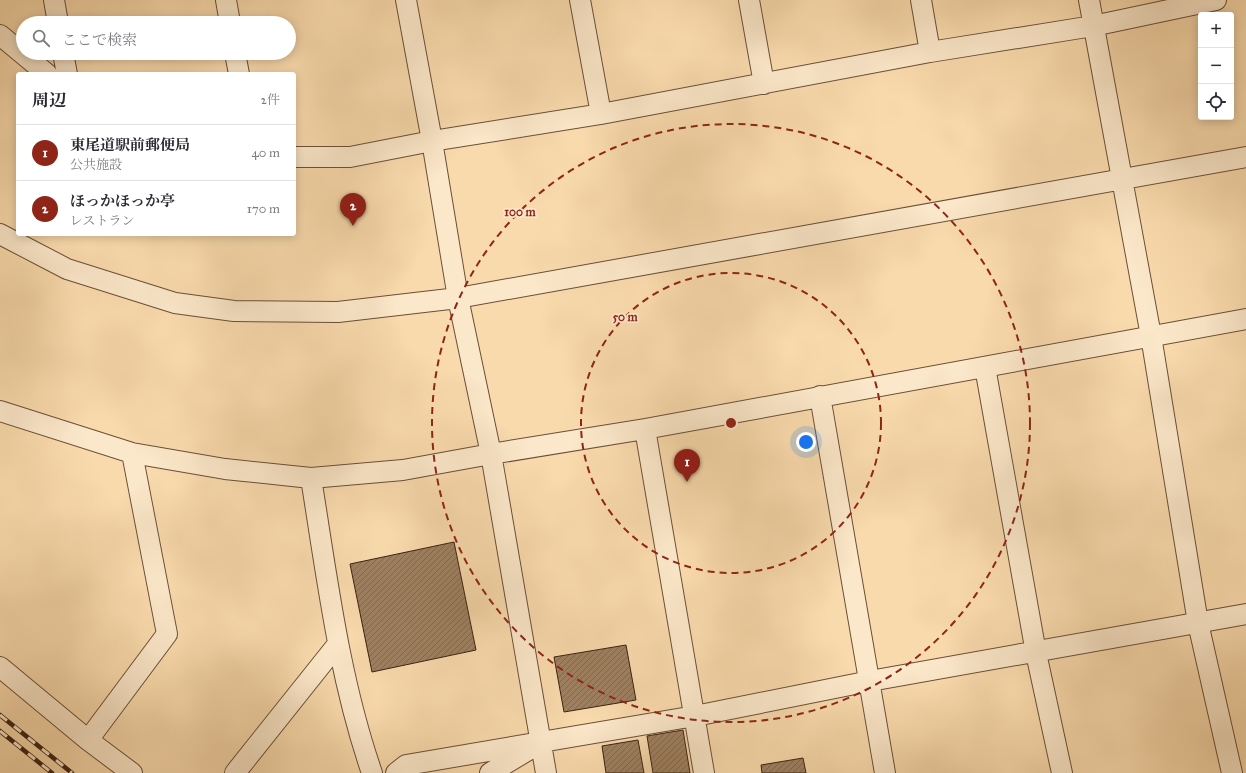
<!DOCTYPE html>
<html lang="ja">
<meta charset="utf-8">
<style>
body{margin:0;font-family:"IM FELL Great Primer","Noto Serif JP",serif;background:#f7f7f7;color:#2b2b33}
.controls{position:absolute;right:12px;top:12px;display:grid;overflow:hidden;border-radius:4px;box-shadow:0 2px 10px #0003}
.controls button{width:36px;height:36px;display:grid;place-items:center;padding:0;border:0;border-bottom:1px solid #e1e1e2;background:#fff;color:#2b2b33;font:20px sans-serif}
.you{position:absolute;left:806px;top:442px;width:14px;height:14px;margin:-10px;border:3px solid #fff;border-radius:50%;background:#1a73e8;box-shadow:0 0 0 6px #1a73e833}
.badge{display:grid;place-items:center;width:26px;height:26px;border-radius:50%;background:#8f2418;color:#fff;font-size:13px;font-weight:700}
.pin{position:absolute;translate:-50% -33px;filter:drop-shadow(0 1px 2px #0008)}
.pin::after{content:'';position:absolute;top:21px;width:14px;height:12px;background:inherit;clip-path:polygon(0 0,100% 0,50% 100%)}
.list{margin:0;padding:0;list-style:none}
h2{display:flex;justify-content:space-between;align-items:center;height:52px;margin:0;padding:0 16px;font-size:17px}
h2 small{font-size:13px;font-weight:400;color:#7c7c81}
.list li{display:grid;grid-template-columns:26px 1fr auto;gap:12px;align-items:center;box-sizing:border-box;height:56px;padding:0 16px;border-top:1px solid #e1e1e2}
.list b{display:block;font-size:15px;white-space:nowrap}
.list p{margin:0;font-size:13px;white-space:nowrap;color:#7c7c81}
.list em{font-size:13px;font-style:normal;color:#7c7c81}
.icon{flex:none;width:22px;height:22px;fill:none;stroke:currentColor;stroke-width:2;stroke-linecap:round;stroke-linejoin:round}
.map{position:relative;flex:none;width:1246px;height:773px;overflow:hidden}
.search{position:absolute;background:#fff;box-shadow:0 2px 10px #0003;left:16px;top:16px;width:280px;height:44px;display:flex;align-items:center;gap:10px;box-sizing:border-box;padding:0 14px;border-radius:22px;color:#7c7c81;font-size:15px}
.panel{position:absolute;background:#fff;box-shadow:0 2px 10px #0003;left:16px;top:72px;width:280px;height:164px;border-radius:4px}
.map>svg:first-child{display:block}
.building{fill:url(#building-hatch);stroke:#3b2112}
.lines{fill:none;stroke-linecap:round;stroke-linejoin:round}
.minor-casing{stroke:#6a4f38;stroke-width:22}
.minor{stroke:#fbe7c9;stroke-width:20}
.rail-casing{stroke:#3b2112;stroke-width:4.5}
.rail{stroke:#fbe7c9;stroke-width:3;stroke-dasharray:9;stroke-linecap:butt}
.ring{fill:none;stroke:#8f2418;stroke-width:2;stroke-dasharray:7 5}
.centre{fill:#8f2418;stroke:#fbe7c9;stroke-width:2}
.ring-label{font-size:12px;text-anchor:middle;font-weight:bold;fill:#8f2418;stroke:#fbe7c9;stroke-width:3.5;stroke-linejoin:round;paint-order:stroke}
</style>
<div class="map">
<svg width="1246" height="773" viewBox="0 0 1246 773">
<defs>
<pattern id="building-hatch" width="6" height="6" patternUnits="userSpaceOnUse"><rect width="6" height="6" fill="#9e8162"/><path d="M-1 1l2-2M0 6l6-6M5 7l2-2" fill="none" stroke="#82694f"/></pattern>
</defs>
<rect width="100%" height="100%" fill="#f9daac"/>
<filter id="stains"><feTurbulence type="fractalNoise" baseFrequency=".005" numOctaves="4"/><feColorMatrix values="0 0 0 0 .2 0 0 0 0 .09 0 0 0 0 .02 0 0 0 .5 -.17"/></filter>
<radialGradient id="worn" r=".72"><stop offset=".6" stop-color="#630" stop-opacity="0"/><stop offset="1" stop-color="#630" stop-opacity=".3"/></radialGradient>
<path class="building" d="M454,542L476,650L372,672L350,564Z
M626,645L636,700L564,712L554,657Z
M683,730L690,773H653L647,736Z
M638,740L644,773H606L602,746Z
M803,758L806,773H762L761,765Z"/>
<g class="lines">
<defs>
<path id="minor" d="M54,0L58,23
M226,0L230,23
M406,0L432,141L458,298L491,454L546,773
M580,0L601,114
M749,0L764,84
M921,0L930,52
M1089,0L1151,336L1198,623L1232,773
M0,35L47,74
M63,53L67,74
M235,53L239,74
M294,157H350L432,141L601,114L930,52L1093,26L1216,0
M0,234L67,269L175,303L234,311L338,312L458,298L1246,157
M985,367L1036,653L1062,773
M820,396L885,773
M0,411L132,453L225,469L311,478L403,470L491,454L645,429L1246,319
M645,429L704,773
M311,478C327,577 339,678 372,773
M0,667L88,740L132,773
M88,740L167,634L132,453
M235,773L337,645
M396,773L406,765L695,716L870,681L1246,614
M490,773L530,749"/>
</defs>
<use href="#minor" class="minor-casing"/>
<use href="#minor" class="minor"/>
<defs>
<path id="rail" d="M0,715L72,773
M0,731L52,773"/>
</defs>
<use href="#rail" class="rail-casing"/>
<use href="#rail" class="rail"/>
</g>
<g class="ring">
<circle cx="731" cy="423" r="150"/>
<circle cx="731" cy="423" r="299"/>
</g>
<circle cx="731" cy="423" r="6" class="centre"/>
<g class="ring-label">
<text x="520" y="216">100 m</text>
<text x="625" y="321">50 m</text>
</g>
<rect width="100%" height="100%" filter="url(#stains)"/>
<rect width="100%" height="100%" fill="url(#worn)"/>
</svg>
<div class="controls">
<button>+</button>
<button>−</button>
<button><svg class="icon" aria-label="locate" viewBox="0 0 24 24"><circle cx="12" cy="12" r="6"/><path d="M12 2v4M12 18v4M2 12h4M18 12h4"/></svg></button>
</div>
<div class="you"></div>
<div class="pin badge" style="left:687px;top:482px">1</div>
<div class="pin badge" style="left:353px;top:226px">2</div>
<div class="search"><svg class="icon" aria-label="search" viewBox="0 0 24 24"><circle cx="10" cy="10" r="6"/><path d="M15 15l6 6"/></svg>ここで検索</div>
<section class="panel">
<h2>周辺<small>2件</small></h2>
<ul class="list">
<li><span class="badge">1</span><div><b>東尾道駅前郵便局</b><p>公共施設</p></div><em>40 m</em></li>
<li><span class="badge">2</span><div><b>ほっかほっか亭</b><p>レストラン</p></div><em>170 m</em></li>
</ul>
</section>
</div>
